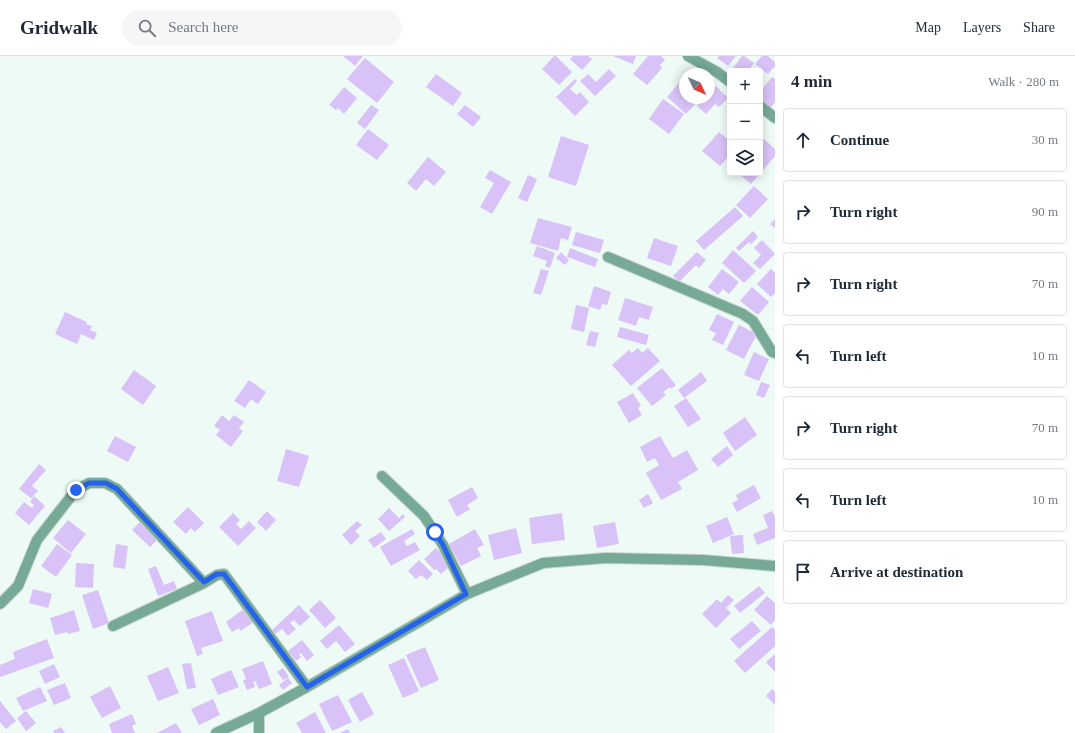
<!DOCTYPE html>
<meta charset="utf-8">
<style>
body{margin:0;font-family:Georgia,serif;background:#f6f6f7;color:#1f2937}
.controls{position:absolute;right:12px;top:12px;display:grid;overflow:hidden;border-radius:4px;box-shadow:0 2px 10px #0003}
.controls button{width:36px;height:36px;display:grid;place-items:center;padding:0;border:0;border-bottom:1px solid #e0e1e3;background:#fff;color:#1f2937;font:20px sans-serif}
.compass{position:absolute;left:679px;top:12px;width:36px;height:36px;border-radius:50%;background:#fff;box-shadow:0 2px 10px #0003;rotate:134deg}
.stop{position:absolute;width:12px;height:12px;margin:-9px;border:3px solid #2563eb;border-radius:50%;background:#fff}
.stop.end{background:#2563eb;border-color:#fff;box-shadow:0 1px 4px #0008}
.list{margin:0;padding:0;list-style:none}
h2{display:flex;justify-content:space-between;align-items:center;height:52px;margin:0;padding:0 16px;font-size:17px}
h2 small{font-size:13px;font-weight:400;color:#747a83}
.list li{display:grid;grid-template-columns:26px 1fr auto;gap:12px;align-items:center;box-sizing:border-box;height:64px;margin:0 8px 8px;padding:0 8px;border:1px solid #e0e1e3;border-radius:4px}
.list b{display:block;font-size:15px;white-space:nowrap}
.list em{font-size:13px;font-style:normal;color:#747a83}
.icon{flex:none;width:22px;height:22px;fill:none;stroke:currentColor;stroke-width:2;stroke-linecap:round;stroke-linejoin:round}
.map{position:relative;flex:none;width:775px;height:677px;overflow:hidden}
header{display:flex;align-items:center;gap:24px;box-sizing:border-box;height:56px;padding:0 20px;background:#fff;border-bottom:1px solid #e0e1e3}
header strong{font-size:19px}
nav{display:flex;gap:22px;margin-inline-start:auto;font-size:14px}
.search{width:280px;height:36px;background:#f6f6f7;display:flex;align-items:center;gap:10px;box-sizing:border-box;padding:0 14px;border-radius:22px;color:#747a83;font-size:15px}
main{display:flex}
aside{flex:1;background:#fff}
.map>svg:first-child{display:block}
.building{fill:#d8c2f7}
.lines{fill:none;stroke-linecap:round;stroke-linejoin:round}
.minor-casing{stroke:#c9d4d0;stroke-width:12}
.minor{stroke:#76a996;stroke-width:10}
.route{stroke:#2563eb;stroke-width:5}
</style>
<header>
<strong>Gridwalk</strong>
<div class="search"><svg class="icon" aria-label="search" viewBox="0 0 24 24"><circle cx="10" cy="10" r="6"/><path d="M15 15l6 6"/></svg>Search here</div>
<nav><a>Map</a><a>Layers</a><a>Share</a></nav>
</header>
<main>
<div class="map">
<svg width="775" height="677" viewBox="0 0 775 677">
<rect width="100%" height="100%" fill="#eefaf5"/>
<path class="building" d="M343,0H363L355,10Z
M554,0H556L572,16L559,29L542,13Z
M573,0H588L592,3L582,14L570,3Z
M613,0H636L633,8Z
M648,0H661L665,4L660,9L662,12L647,29L633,18Z
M719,0H736L728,10L717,2Z
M742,0H744L754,7L748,15H731Z
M762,0H768L775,6V10L768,18L755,8Z
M365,2L394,26L377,47L347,23Z
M609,13L616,20L595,40L580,25L588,18L596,26Z
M436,18L462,37L453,50L426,31Z
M685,20V42H693L691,45L695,48L686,58L667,41Z
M772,21L775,23V46L769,54L760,47V36Z
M575,23L577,25L570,33L577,39L580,36L589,46L575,60L556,41Z
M716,30L728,42L719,51L715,48L706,58L697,50L705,42H709V38Z
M344,31L357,42L344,58L338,52L336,54L329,49Z
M663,43L684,58L669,78L649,63Z
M371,49L379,54L365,73L357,67Z
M465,49L481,61L473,71L457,58Z
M368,73L389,89L377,104L356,89Z
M719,76L730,85V99L720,110L702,95Z
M561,80L589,89L576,130L548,121Z
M764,83L775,93V100L751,128L738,117H760V88Z
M428,101L446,116L434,130L426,123L416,135L407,127Z
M490,114L511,126L492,158L480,151L494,127L485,122Z
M528,119L537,123L527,146L518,142Z
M754,130L768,143L750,162L736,149Z
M735,151L743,160L704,194L696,185Z
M538,162L572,171L568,184L561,182L558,195L530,187Z
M775,163V172L770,168Z
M753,175L758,181L751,188L749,186L739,195L736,192Z
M576,176L604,184L600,197L572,189Z
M654,182L678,190L671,210L647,202Z
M762,184L775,198L760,213L753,207L761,199L754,192Z
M537,190L555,197L550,212L545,210L547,205L533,200Z
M570,192L598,203L595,211L567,201Z
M733,194L756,215L744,227L722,207Z
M561,196L569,204L565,209L556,202Z
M697,196L706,204L699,212L696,209L679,226L673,220Z
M541,213L549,215L541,239L533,237Z
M722,213L739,226L729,238L723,233L718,239L708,231Z
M771,213L775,217V237L771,241L757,228Z
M594,230L611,236L607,249L602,248L600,254L588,250Z
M752,231L769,246L758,259L740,245Z
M625,242L653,251L649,264L639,261L636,270L618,264Z
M576,249L589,252L584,276L571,273Z
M65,256L87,266L86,268L92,270L90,274L97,277L94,284L81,278L77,288L55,278Z
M717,258L734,266L723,289L712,284L716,277L709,274Z
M739,269L757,278L744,303L726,294Z
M620,271L649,279L646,289L617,281Z
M590,275L599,277L595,291L586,289Z
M638,292L642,297L648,292L660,305L631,330L612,309L629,294L632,297Z
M754,296L769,303L759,325L744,319Z
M662,312L676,329L671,333L670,331L663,336L666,339L652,350L637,332Z
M134,314L156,330L143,349L121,333Z
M701,316L707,325L684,342L678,334Z
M249,324L266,336L258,348L251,343L245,352L234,345Z
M761,326L770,329L764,342L756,339Z
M633,337L641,350L638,352L642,359L629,367L617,346Z
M686,342L701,363L688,371L674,350Z
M222,359L229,365L234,359L244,366L239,372L243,375L231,391L216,379L220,374L214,370Z
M745,361L757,379L735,395L723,377Z
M115,380L136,391L128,406L107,395Z
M660,380L673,402L687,394L698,414L678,426L682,433L661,444L646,417L659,409L655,402L647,406L640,391Z
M727,390L733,399L718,411L711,403Z
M286,393L309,400L299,431L277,425Z
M39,408L46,414L32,430L38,435L31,442L19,433Z
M754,429L761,442L737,456L732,447L738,444L736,439Z
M472,431L478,442L467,449L470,453L457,461L448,444Z
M648,438L653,447L644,452L639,444Z
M34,440L45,450L29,469L15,457L24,446L32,452L34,449L30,446Z
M188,451L204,467L195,476L191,472L186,478L173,466Z
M389,452L399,462L403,458L405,461L389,475L378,463Z
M267,455L276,464L266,475L257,466Z
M772,455L775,461V482L757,489L753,478L768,472L763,459Z
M233,457L240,464L236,468L241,473L249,465L256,472L238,490L219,471Z
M562,457L565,484L532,488L529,462Z
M727,461L734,478L713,487L706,470Z
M68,464L86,478L71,497L53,482Z
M357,465L362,469L355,475L360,480L351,489L342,479Z
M140,466L158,483L150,491L132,474Z
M615,466L619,488L597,492L593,470Z
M516,472L522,497L494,504L488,479Z
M412,473L415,478L404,485L407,490L415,486L420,494L391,510L380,491Z
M475,473L484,489L477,492L481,500L461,510L449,488Z
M381,476L386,483L374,492L368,484Z
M743,479L744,497L732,498L730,480Z
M57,488L72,499L56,521L41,510Z
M116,488L128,490L125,513L113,511Z
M436,492L452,508L441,518L436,513L434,514L424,503Z
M419,504L433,518L427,524L421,519L416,523L408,515Z
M76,507L94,508L93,532L75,531Z
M156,510L164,529L174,525L177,533L158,540L148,513Z
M759,530L765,537L740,557L734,550Z
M33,533L52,538L48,552L29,547Z
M98,534L109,567L93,573L82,539Z
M728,539L734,544L726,552L731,557L716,572L702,558L717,543L721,547Z
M767,540L775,547V564L771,569L754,554Z
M320,544L336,562L325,572L309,554Z
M299,549L310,561L300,570L294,564L290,567L296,573L288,580L282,573L275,578L272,574Z
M245,552L254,566L240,575L239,572L232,576L226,566Z
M74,554L80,575L68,578L67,576L55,579L50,562Z
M212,555L223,585L201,592L203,598L197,600L185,565Z
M752,565L761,575L739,593L730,583Z
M339,569L355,588L345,596L336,585L327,593L320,585Z
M772,571L775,574V590L745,617L734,605Z
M47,583L54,602L0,621V609L15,603L13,596Z
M302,584L314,599L307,605L301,597L299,598L301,601L296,605L288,595Z
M425,591L439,624L421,632L406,599Z
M775,598V616L766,606Z
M404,602L419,635L403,642L388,609Z
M263,605L272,628L259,633L255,625L253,626L255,631L247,634L243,625L246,623L242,613Z
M191,607L196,632L187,633L182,608Z
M54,608L60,621L45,628L39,615Z
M168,611L179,637L158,645L147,620Z
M283,612L289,621L283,624L277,616Z
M231,614L239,631L218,639L211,623Z
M288,622L292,627L283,634L279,629Z
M65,627L71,642L54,649L47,634Z
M110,630L121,652L102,662L90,641Z
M40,631L47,645L23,655L16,642Z
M772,633L775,636V649L766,640Z
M362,636L374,658L360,666L348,644Z
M338,639L352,666L332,675L319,648Z
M213,643L220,659L199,669L191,653Z
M0,645L16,665L6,673L0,666Z
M26,655L36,667L26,675L17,662Z
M315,656L326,677H302L296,667Z
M132,658L136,668L132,670L135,677H112L109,668Z
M176,667L182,677H157Z
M61,671L65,677H54L53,675Z
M348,673L350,677H340Z"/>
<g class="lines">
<defs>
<path id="minor" d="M688,0L717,16L730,26
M760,50L775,62
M608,201L743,258L753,265L772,296L775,297
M382,420L424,460L443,489L467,538
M0,548L18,530L37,484L76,434L89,427H105L117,433L204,527
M113,570L204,527L217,519L224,518L307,631
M216,677L259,657L307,631L467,538L543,507L606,502L703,504L775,510
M259,677V657"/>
</defs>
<use href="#minor" class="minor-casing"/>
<use href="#minor" class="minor"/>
</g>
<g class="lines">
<path class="route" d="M76,434L89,427H106L117,433L204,526L217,518H224L307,631L466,538L443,489L435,476"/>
</g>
</svg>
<div class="controls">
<button>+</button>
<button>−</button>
<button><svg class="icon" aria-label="layers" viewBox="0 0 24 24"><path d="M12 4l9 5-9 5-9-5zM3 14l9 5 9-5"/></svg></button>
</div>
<svg class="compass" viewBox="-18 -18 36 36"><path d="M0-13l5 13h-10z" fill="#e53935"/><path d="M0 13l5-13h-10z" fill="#747a83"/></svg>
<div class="stop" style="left:435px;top:476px"></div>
<div class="stop end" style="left:76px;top:434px"></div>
</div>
<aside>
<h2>4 min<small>Walk · 280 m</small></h2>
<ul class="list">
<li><svg class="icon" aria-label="ahead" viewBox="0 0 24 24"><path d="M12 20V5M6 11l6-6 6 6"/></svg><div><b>Continue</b></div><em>30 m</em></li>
<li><svg class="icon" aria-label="right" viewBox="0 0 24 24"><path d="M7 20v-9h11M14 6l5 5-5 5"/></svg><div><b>Turn right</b></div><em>90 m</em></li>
<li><svg class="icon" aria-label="right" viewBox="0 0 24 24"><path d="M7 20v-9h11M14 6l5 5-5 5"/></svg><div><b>Turn right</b></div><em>70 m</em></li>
<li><svg class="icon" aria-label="left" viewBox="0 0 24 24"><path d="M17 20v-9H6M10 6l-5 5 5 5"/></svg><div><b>Turn left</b></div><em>10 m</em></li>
<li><svg class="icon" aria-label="right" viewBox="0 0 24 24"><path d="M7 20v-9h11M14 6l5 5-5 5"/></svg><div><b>Turn right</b></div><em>70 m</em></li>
<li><svg class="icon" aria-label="left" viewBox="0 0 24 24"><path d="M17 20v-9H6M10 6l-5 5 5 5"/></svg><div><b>Turn left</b></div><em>10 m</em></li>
<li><svg class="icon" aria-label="arrive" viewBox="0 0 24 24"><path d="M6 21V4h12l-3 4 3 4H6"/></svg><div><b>Arrive at destination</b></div></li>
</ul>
</aside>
</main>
